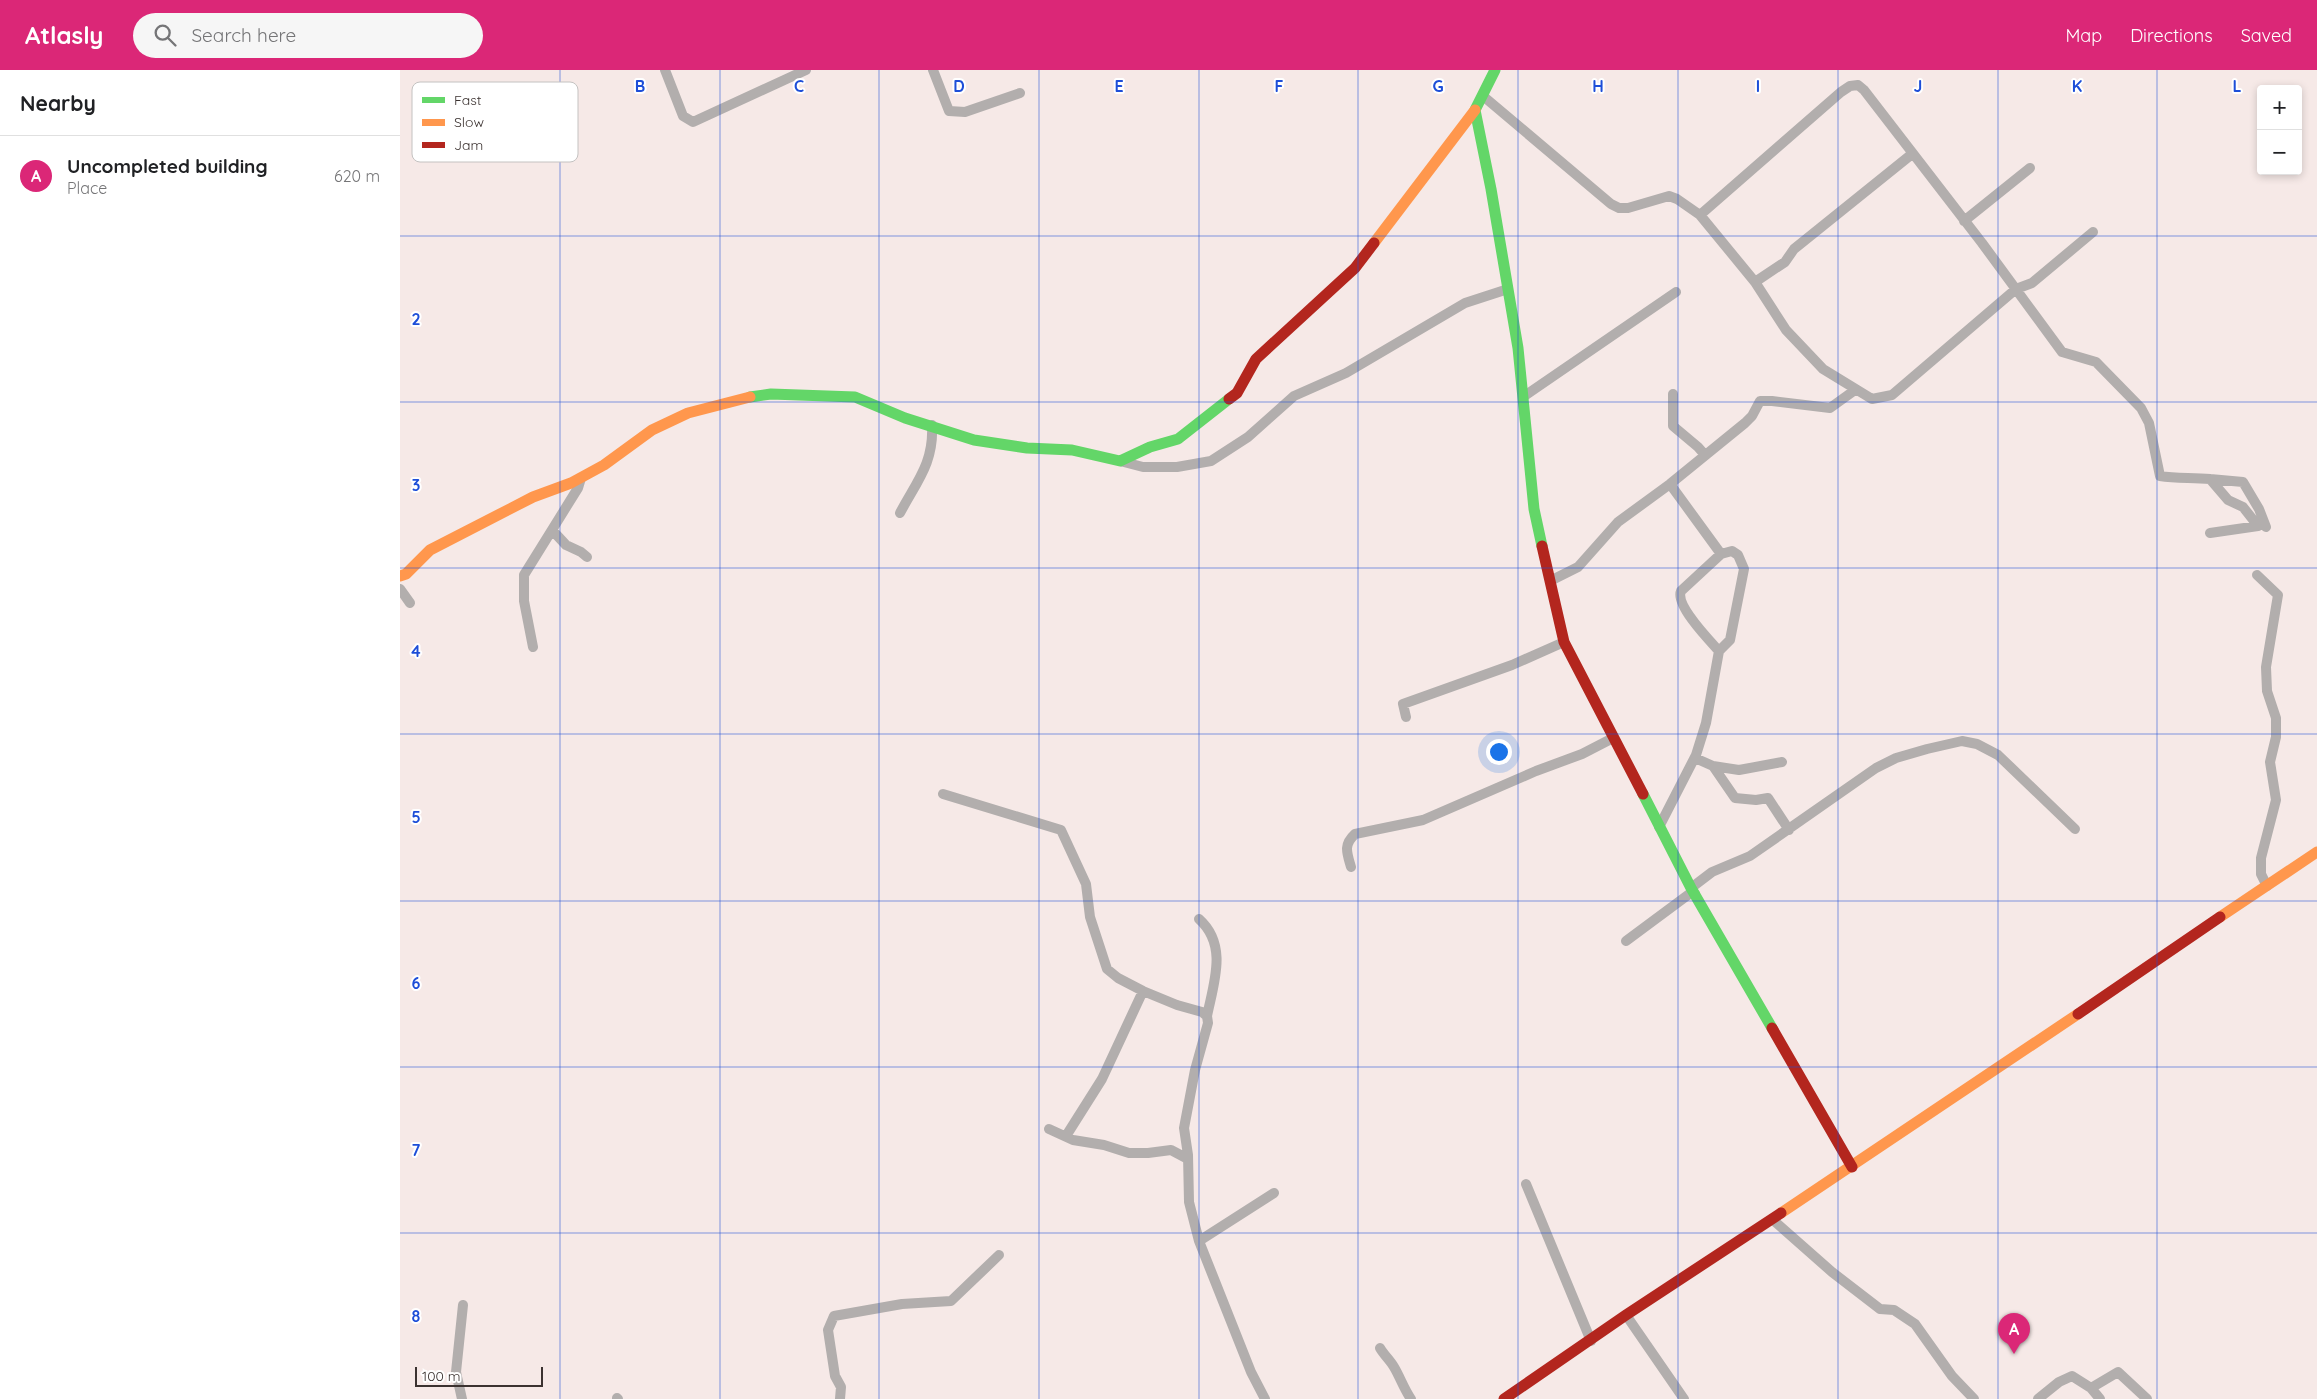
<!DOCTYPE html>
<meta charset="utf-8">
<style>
body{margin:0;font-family:Quicksand,sans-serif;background:#f6f6f6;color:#202124}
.controls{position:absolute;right:15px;top:15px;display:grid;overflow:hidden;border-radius:5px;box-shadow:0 2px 8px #0003}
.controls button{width:45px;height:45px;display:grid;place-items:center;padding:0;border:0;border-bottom:1px solid #e0e0e0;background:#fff;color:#202124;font:25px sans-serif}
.scale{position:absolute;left:15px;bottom:12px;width:128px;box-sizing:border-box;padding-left:5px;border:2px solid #3b3230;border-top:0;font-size:14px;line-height:18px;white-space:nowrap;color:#3b3230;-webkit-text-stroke:4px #fff;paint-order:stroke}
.you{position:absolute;left:1098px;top:681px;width:18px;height:18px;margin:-12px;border:4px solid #fff;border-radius:50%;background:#1a73e8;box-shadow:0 0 0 8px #1a73e833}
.badge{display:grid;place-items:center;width:32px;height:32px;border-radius:50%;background:#db2777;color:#fff;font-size:16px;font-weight:700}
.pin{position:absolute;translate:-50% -41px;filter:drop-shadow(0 1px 2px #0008)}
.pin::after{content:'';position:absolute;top:26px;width:18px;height:15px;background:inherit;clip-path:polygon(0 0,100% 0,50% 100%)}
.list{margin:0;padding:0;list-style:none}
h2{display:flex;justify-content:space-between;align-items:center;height:65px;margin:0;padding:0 20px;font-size:21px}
h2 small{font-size:16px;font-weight:400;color:#757577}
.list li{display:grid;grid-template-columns:32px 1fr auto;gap:15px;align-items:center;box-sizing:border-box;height:80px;padding:0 20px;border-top:1px solid #e0e0e0}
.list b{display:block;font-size:19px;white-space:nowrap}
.list p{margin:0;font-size:16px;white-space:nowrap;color:#757577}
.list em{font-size:16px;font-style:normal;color:#757577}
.icon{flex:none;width:28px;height:28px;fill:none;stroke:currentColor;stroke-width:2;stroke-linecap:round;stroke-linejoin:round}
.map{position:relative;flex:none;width:1917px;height:1329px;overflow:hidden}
header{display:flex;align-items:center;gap:30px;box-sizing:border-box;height:70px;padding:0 25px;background:#db2777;color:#fff}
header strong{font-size:24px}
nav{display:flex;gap:28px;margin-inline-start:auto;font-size:18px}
.search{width:350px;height:45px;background:#f6f6f6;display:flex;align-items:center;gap:12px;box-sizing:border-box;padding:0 18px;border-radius:28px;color:#757577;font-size:19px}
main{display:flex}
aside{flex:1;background:#fff}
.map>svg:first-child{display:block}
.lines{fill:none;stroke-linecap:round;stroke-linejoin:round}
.street{stroke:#b2aead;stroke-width:10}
.fast{stroke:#63d668;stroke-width:11}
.slow{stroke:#ff974d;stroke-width:11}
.jam{stroke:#b3261e;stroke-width:11}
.grid{fill:none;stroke:#1d4ed8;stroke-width:1;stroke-opacity:0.55}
.key{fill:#fff;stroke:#c4c2c1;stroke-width:1}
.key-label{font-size:14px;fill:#3b3230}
.grid-label{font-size:16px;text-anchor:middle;font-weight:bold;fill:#1d4ed8;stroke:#fff;stroke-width:4;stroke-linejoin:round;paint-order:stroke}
</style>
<header>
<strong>Atlasly</strong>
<div class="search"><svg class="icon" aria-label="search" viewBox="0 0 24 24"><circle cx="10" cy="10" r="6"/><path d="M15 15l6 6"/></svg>Search here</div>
<nav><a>Map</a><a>Directions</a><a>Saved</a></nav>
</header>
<main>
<aside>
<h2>Nearby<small></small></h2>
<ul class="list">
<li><span class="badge">A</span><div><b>Uncompleted building</b><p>Place</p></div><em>620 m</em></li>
</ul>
</aside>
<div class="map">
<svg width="1917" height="1329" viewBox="0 0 1917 1329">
<rect width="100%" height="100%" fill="#f6e9e7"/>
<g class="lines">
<path class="street" d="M265,0L283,46L293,52L406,0
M533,0L549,41L565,42L620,23
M1083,26L1211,134L1219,138H1228L1269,126L1277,129L1300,145L1355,212L1386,260L1423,299L1472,329L1492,325L1616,219L1632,213L1693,162
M1300,145L1441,22L1450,16L1458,15L1464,20L1582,173L1662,282L1696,292L1741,338L1749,353L1760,406C1777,409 1793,407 1810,409L1828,430L1843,437L1858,456L1810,463
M1564,151L1630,98
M1355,212L1385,192L1394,179L1512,84
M1273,324V356L1298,377L1305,385
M1123,327L1276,222
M720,391L743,397H777L811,391L848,367L894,326L946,303L1065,233L1108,219
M1810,409L1843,412L1859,439L1866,457
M500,443C517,411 534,393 532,355
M153,461L166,475L181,482L187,487
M1857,505L1878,525L1866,597L1867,621L1876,648V667L1870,692L1876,730L1861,788V804L1867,816
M1150,511L1178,497L1218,452L1270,414L1345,353L1352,346L1360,331H1372L1430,338L1455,320
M0,519L10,533
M133,577L124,531V505L178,418L181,408
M1319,581C1309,570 1275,535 1281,521L1321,484
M1006,647L1003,634L1112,595L1164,572
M1295,688L1313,696L1335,728L1356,730L1368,728L1389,760
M1313,696L1339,700L1382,692
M543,724L661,760L686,814L690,847L707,899L718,908L743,921L777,935L802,942L807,946L808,953L795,1000L784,1058L788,1085L789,1132L799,1171L851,1302L865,1329
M1259,757L1296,685L1306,653L1319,581L1330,570L1344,499L1338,485L1332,481L1321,484L1270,414
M951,797C947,783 943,775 955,764L1023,750L1136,701L1182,684L1213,668
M1291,818L1312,802L1350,786L1476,698L1496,688L1527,679L1562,671L1577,674L1598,685L1675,759
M799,849C828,875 814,912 807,946
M1226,871L1292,822L1295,824
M649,1059L673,1070L704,1075L729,1083H748L771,1080L788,1089
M666,1066L702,1009L743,921
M1126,1114L1191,1271
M1372,1149L1432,1202L1480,1239L1494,1240L1515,1254L1552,1306L1574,1329
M799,1171L874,1123
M1226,1245L1284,1329
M980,1278C984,1285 990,1290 994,1297C1000,1307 1004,1319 1011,1329
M1691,1318L1718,1302L1747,1329
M217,1328L218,1329
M62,1329L56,1302L63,1235
M440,1329L441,1317L435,1306L428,1260L434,1246L502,1234L551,1231L599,1185
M1638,1329L1659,1312L1672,1306L1691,1318L1700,1329"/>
<path class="fast" d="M1095,0L1075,40L1091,119L1118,278L1134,439L1142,476
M350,327L371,324L455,327L505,348L574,370L627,378L672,380L720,391L750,377L778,369L829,329
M1243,724L1291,818L1372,958"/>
<path class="slow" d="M974,173L1075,40
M0,506L6,504L30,480L133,427L171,413L204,395L252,360L288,343L350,327
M1820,847L1917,782
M1381,1143L1678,944"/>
<path class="jam" d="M829,329L837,323L856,289L955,198L974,173
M1142,476L1164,572L1243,724
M1678,944L1820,847
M1372,958L1452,1097
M1104,1329L1226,1245L1381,1143"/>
</g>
<path class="grid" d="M160,0V1329M320,0V1329M479,0V1329M639,0V1329M799,0V1329M958,0V1329M1118,0V1329M1278,0V1329M1438,0V1329M1598,0V1329M1757,0V1329M0,166H1917M0,332H1917M0,498H1917M0,664H1917M0,831H1917M0,997H1917M0,1163H1917"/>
<rect x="12" y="12" width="166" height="80" rx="8" class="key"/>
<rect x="22" y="27" width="23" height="6" fill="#63d668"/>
<rect x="22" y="49" width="23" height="7" fill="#ff974d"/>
<rect x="22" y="72" width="23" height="6" fill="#b3261e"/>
<g class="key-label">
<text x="54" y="35">Fast</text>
<text x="54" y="57">Slow</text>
<text x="54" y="80">Jam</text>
</g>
<g class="grid-label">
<text x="240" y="22">B</text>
<text x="399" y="22">C</text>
<text x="559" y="22">D</text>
<text x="719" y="22">E</text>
<text x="879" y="22">F</text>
<text x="1038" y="22">G</text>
<text x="1198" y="22">H</text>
<text x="1358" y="22">I</text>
<text x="1518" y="22">J</text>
<text x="1677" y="22">K</text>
<text x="1837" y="22">L</text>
<text x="16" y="255">2</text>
<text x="16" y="421">3</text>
<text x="16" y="587">4</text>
<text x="16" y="753">5</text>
<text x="16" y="919">6</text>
<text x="16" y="1086">7</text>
<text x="16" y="1252">8</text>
</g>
</svg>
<div class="controls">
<button>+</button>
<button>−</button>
</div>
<div class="scale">100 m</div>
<div class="you"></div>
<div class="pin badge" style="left:1614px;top:1284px">A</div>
</div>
</main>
